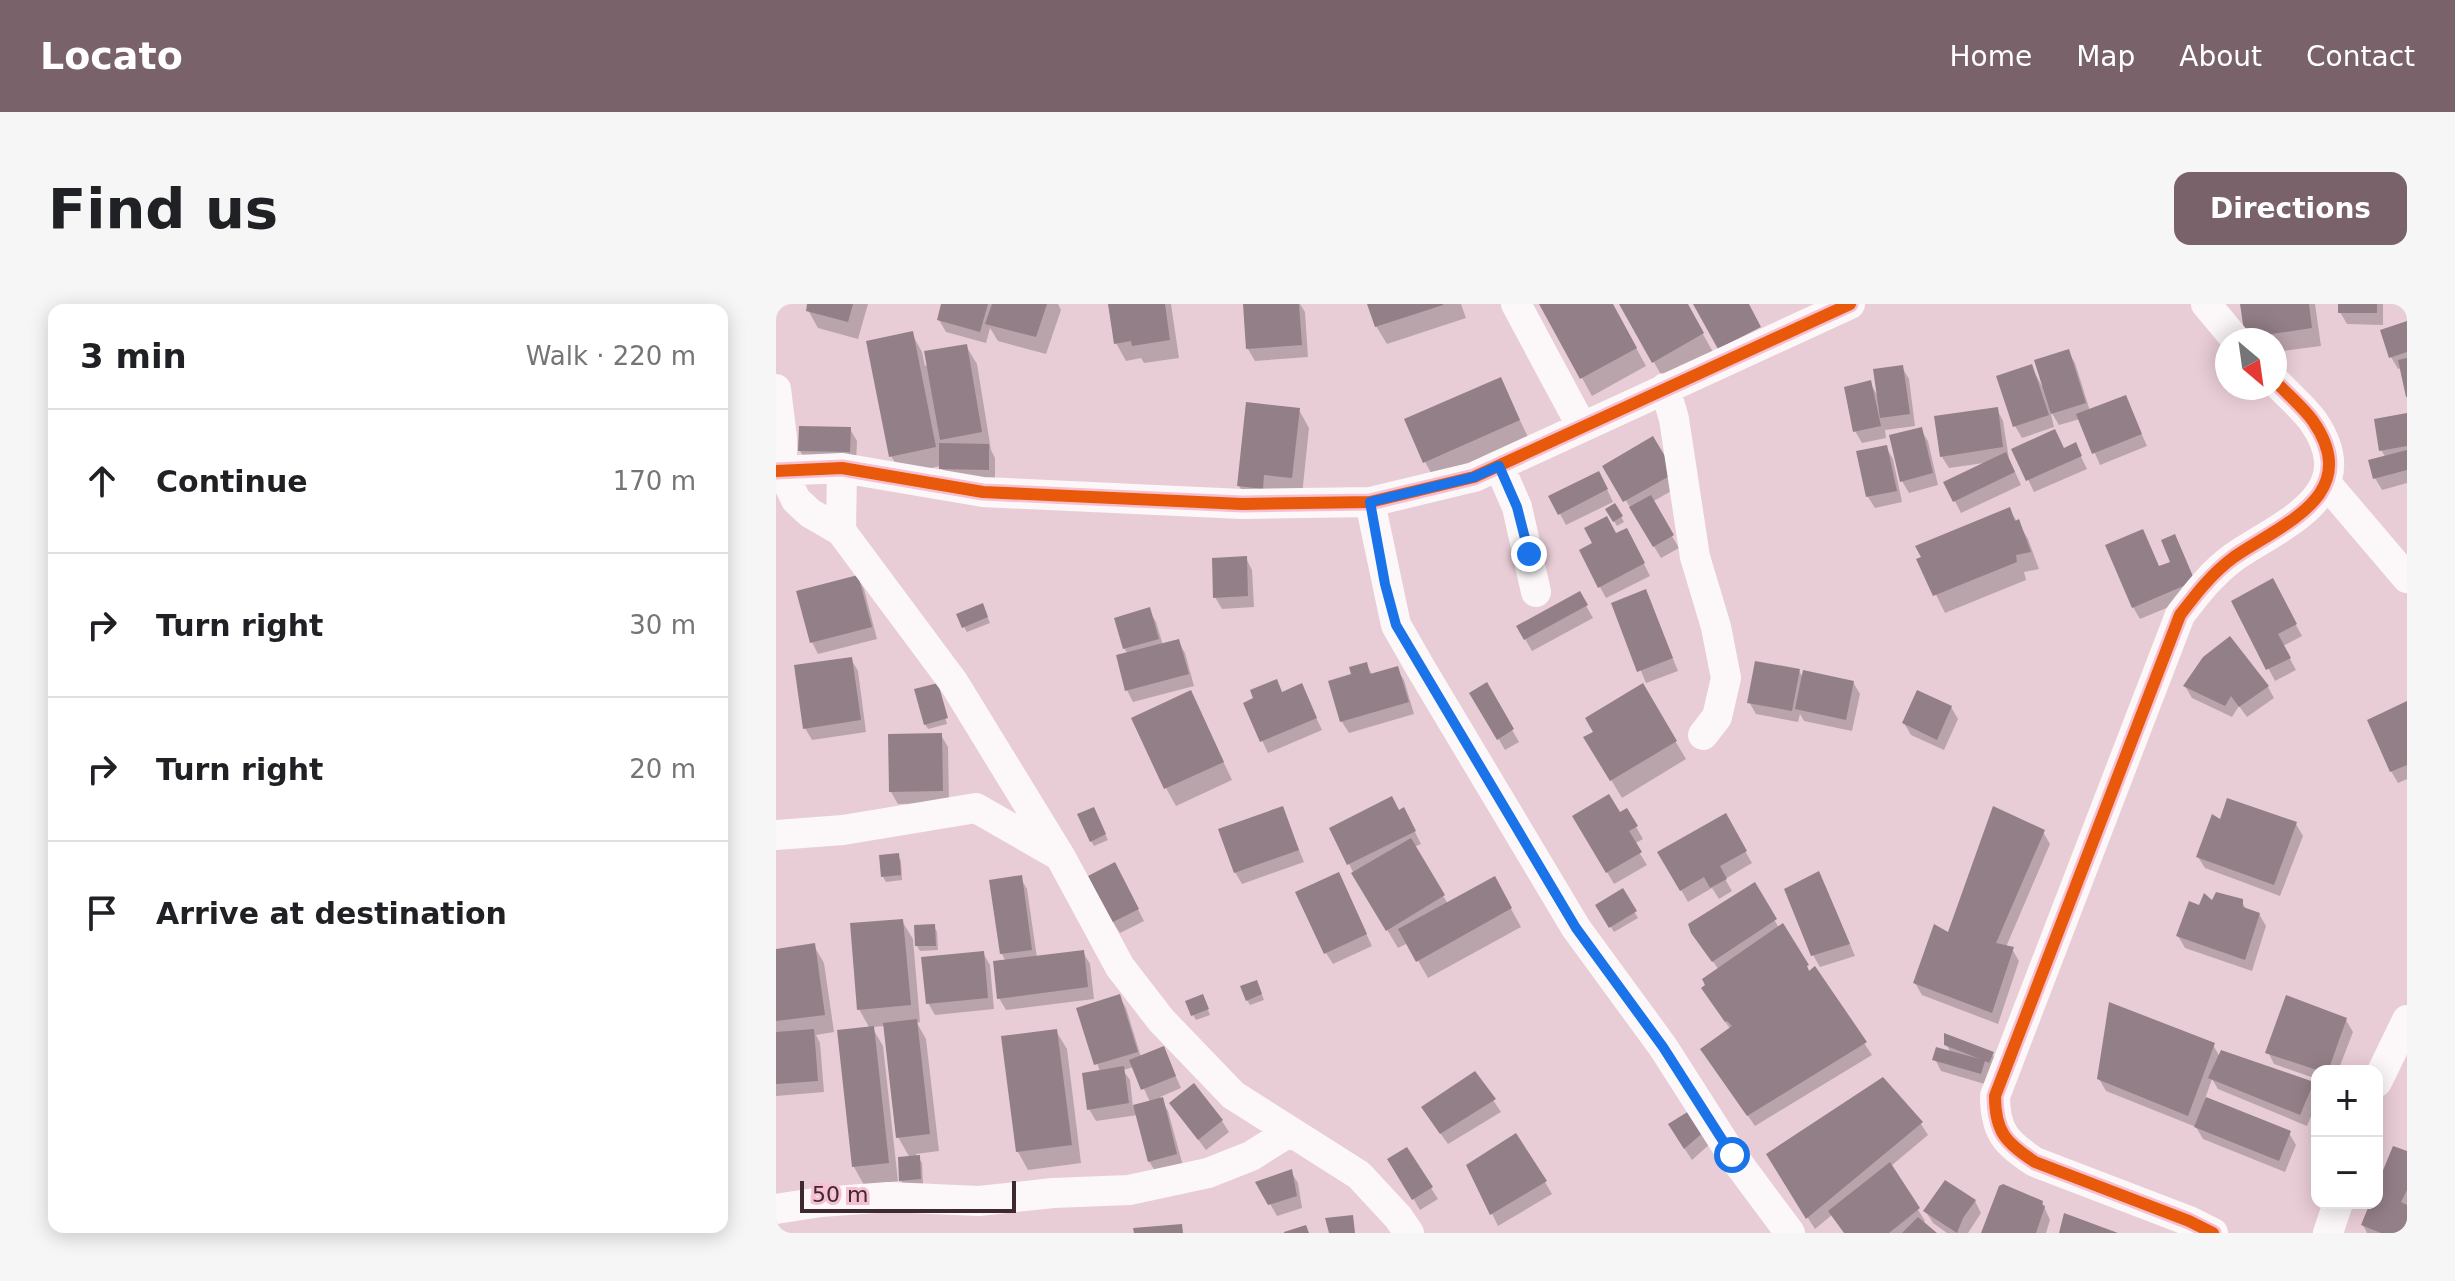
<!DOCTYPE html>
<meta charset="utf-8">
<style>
body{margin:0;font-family:"DejaVu Sans",sans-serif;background:#f6f6f6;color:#202124}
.controls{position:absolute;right:24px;bottom:24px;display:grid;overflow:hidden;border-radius:16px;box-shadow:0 4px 20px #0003}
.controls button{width:72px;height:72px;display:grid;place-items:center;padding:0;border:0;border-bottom:2px solid #e0e0e0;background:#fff;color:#202124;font:40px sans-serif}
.compass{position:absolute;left:1439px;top:24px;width:72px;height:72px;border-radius:50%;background:#fff;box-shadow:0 4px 20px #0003;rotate:151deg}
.scale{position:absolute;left:24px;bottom:20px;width:216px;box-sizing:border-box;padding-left:8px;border:4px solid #3e2930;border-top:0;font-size:22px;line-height:28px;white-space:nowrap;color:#3e2930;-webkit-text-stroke:6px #f6c0d2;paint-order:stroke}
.stop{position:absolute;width:24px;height:24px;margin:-18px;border:6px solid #1a73e8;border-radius:50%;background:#fff}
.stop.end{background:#1a73e8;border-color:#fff;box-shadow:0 2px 8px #0008}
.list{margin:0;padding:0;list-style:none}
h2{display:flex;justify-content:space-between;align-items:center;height:104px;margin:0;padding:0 32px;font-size:34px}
h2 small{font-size:26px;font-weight:400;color:#757577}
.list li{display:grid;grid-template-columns:52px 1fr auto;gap:24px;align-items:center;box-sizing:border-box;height:144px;padding:0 32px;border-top:2px solid #e0e0e0}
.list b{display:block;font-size:30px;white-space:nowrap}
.list em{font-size:26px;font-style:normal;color:#757577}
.icon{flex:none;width:44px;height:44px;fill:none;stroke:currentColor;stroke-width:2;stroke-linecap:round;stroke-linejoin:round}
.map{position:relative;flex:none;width:1631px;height:929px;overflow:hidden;border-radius:16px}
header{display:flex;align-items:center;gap:48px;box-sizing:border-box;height:112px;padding:0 40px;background:#7a626a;color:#fff}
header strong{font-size:38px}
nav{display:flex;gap:44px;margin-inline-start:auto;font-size:28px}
.intro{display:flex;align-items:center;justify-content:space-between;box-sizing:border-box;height:192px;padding:0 48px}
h1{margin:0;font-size:56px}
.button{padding:20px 36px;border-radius:16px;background:#7a626a;color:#fff;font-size:28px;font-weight:700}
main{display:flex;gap:48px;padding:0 48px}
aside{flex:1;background:#fff;border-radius:16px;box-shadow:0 4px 20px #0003}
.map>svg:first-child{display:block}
.shadow{fill:#0003;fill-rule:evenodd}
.building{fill:#937f88}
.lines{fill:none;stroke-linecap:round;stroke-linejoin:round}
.street{stroke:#fcf8f9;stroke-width:30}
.cycleway-casing{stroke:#f6c0d2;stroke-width:17}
.cycleway{stroke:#e8590c;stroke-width:12}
.route{stroke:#1a73e8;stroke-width:10}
</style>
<header>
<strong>Locato</strong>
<nav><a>Home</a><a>Map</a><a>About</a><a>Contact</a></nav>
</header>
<div class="intro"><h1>Find us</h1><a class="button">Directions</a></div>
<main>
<aside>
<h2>3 min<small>Walk · 220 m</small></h2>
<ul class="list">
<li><svg class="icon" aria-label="ahead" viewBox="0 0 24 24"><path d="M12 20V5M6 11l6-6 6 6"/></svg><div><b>Continue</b></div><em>170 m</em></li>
<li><svg class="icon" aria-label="right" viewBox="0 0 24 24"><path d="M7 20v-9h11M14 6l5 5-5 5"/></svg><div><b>Turn right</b></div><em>30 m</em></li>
<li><svg class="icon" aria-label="right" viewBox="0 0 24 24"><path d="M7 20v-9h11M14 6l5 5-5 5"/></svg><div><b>Turn right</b></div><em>20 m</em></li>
<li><svg class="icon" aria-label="arrive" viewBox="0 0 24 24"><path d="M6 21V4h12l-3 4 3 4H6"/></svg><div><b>Arrive at destination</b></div></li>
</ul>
</aside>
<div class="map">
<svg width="1631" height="929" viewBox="0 0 1631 929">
<rect width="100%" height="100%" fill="#e9cdd6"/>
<path class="shadow" d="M34,0H92L82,35L42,24L32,6Z
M167,0H282L285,6L270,50L222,37L214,24L210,39L170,28L163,16Z
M334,0H395L403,54L368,59L365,54L350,57L340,39Z
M469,0H524L529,8L532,53L479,57L472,45Z
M593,0H685L690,14L611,40L600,22Z
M765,0H836L870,62L816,92Z
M845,0H910L937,48L888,76Z
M1466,0H1539L1545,42L1499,48V36H1472Z
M1564,0H1607V21L1571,20L1564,8Z
M1631,20V90L1626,64L1622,65L1615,53Z
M136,30L146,48L149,62L190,42L201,60L215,146L219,154V177H172L165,162L126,170L115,152Z
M1292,47L1299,59L1314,107L1349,93L1371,142L1324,161L1304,115L1283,121L1274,106L1278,123L1246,134L1239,122L1255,62L1266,82Z
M1126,63L1133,75L1139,122L1109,126L1110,134L1086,139L1079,127L1094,79L1103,94Z
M724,75L753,135L659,176L649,158Z
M1221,105L1227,117L1233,155L1245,181L1185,209L1169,178L1208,159L1173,164L1166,153Z
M523,106L533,124L526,191L474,200L463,182Z
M1631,111V179L1606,186L1599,174L1610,154L1605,146Z
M74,125L81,137L80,160L31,158L24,147Z
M1145,126L1152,137L1162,181L1133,189L1126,177Z
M877,135L904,182L876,198L903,244L885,254L829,162Z
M1299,141L1311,165L1258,188L1238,146H1288Z
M1110,143L1117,155L1126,198L1099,204L1092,193Z
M829,181L837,198L790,221L775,193Z
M839,201L848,218L841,222L831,206Z
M1233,205L1252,235L1263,265L1248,268L1250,276L1169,309L1143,256Z
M840,232L857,238L874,272L830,294L824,283Z
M470,254L476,266L478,303L446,305L439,293Z
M1383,264L1424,290L1364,315L1357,303Z
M81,273L88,285L101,335L42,350L36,338Z
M1496,277L1526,332L1507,342L1520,366L1499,377L1458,298Z
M869,287L902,367L870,379L837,300Z
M803,289L817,314L756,347L742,323Z
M373,306L380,318L387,341L402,337L409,349L418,382L357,398L351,386L352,350L348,344Z
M209,307L214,319L191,328L188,323Z
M75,355L82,367L90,428L36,436L29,424Z
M590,360L597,372L621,365L628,376L638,410L573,429L566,418L555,378L578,372Z
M1023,367L1028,375L1077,378L1084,390L1076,427L1028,417L1024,410L1022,418L980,410L973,398Z
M525,381L546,426L492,449L469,400L507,390Z
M710,381L743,438L729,446L696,389Z
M866,382L910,455L846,494L810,434L820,429Z
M1409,382L1492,383L1498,394L1471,413L1463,402L1456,413L1416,394Z
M161,384L171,420L152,425L149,420Z
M415,389L456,476L400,502L390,484Z
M1631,399V475L1622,479L1615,467Z
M1175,403L1182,415L1168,446L1135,431L1128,419Z
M165,431L172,443L173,499L122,500L115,488Z
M506,504L528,558L466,580L459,568Z
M851,507L867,535L858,540L871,561L838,580L799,513L843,511Z
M623,508L634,518L645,540L638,543L672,600L718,574L745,623L652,674L632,639L622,644L578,570L556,525Z
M320,510L332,536L318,542L315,537Z
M949,512L976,559L949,575L956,587L943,595L936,584L912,598L884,549Z
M1445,518L1520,520L1527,532L1504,592L1429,564L1422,553Z
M1267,528L1274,540L1230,643L1236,645L1243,657L1222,720L1146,691L1139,679L1173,630Z
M122,551L125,557L126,576L110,578L107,573Z
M345,572L368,617L344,629L337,618Z
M244,573L251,585L261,654L307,648L314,660L318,695L230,706L223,694L230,658L226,650Z
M978,581L1003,624L1006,622L1034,668L1039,665L1096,751L979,822L934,757L955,726L934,696L943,666L925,641Z
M1049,581L1079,652L1044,663L1037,651Z
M568,582L596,642L557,660L550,649Z
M846,587L862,614L838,628L822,602Z
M1465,597L1471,606L1483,610L1490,622L1476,667L1409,644L1402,632L1425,604L1436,599Z
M126,617L137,635L144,718L141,719L150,735L163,847L140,850L146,859L147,880L128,882L123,873L134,854L122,833L109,722L96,723L107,742L122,877L88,881L78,863L94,725L83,705Z
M158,622L161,628L162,646L144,647L141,642Z
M38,642L48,659L58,728L40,731L44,739L48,788L0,792V647Z
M207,649L214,661L218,705L159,711L152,699Z
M483,683L488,696L474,701L471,696Z
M343,692L350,704L365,753L387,744L405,784L384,793L392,807L407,862L380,869L373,857L362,811L320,817L313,805L324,768L303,705ZM358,763L374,798L357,803L354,776L347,766Z
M429,698L434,711L420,716L417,711Z
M1570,716L1577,728L1562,767H1541V775L1498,760L1492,748Z
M280,727L291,745L305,859L252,866L242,848L227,734Z
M1170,740L1216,750L1223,761L1212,781L1165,767L1159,755L1175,749Z
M1437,741L1444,753L1536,779L1541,787V797L1531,822L1442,785L1436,775L1429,795L1513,829L1520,841L1509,868L1427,835L1420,823L1330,787L1323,775Z
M699,769L725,808L672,840L654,815Z
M1106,775L1145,820L1152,831L1115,862L1149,917L1147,919L1159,929H1069L1057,910L1039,925L999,863Z
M395,799L446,817L453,828L430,846Z
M917,807L935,839L916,856L901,833Z
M1631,849V929H1591L1587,921L1596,899H1601V886Z
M614,855L655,884L662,895L644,906Z
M693,862L769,878L776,890L722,922Z
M515,868L522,879L526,904L501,912L482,879Z
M1199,897L1205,909L1192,929H1171L1157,919L1150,908Z
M1266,898L1274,916L1270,929H1207Z"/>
<path class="building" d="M31,0H77L72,18L30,7Z
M165,0H212L204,28L161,16Z
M216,0H271L260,33L209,20Z
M332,0H389L394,36L356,42L355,37L338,40Z
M467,0H523L526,41L470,45Z
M591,0H667V1L599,23Z
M763,0H837L861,44L804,75Z
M843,0H912L928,29L876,59Z
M917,0H973L985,23L942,45Z
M1464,0H1533L1536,24L1469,34Z
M1562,0H1601V9H1562Z
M1631,17V48L1613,54L1604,26Z
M137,27L160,143L113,153L90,37Z
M191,40L206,128L164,136L148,47Z
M1293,45L1310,99L1275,110L1258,56Z
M1631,54V93H1630L1622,56Z
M1256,60L1273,111L1237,123L1220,72Z
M1127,61L1134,110L1104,114L1097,65Z
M725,73L744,116L647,159L628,115Z
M1095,76L1105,122L1077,128L1068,83Z
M1350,91L1366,130L1316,150L1300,110Z
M470,98L524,104L516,174L488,171L487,185L461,182Z
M1222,103L1227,143L1164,153L1158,112Z
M1631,109V142L1603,147L1598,115Z
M23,122L75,123L74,148L22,147Z
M1146,123L1157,169L1124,178L1113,131Z
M1279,125L1288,144L1300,138L1306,152L1250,177L1235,145Z
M877,132L899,169L847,198L826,162Z
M163,139L213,140V166L163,165Z
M1111,141L1121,187L1090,193L1080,147Z
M1631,146V166L1597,175L1592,156Z
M1230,148L1239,168L1177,198L1167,178Z
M823,167L832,185L782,211L772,192Z
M875,191L898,231L877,243L853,203Z
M839,199L847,212L837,218L829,205Z
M1234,203L1239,217L1243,215L1255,248L1240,251L1241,258L1157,292L1140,255L1145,253L1139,242Z
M831,212L840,229L851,224L869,259L822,284L803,246L816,239L808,224Z
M1367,225L1383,262L1394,258L1385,236L1399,230L1419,277L1356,304L1329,241Z
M471,252L472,292L437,294L436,254Z
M82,271L96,323L34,339L20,287Z
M1497,274L1521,320L1502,330L1515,354L1490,366L1455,297Z
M870,285L897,354L861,368L835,299Z
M804,287L812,301L748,336L740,322Z
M207,299L212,313L186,324L180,310Z
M374,303L383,335L347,345L338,314Z
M1454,332L1493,382L1463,403L1455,392L1449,402L1407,382L1427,353Z
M403,335L413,370L349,387L340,351Z
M76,353L85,416L27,425L18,361Z
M979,357L1024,365L1016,407L971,399Z
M591,358L594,370L622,362L633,398L564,418L552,377L575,370L573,363Z
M1027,366L1078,377L1070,416L1019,405Z
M501,375L506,388L526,379L541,414L484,438L467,399L477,394L474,386Z
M711,378L738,425L721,436L693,389Z
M162,379L172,414L148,421L138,385Z
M867,379L901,437L834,477L807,433L817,428L809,414Z
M415,386L448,458L388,485L355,414Z
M1141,386L1176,402L1161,436L1126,419Z
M1631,397V461L1614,468L1591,416Z
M166,429L167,487L113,488L112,430Z
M833,490L844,508L851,504L862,522L853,527L866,548L830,569L796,512Z
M616,492L623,506L628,503L640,527L571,561L553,524Z
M1451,494L1521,518L1498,581L1420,553L1436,510L1444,515Z
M507,502L523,546L458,569L442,525Z
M1217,502L1269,526L1220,639L1238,643L1216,709L1137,679L1158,620L1172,628Z
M318,503L330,530L314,538L301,510Z
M950,509L971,547L944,562L951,575L934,584L928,573L904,587L881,548Z
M635,534L669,591L610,627L575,569Z
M123,549L125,571L105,573L103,551Z
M339,558L363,605L335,619L312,572Z
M1043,567L1074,640L1035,652L1008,585Z
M563,568L591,630L548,650L519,588Z
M246,571L256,646L224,650L213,576Z
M719,572L736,604L640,658L622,625Z
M979,578L1001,615L936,658L915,629L912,620Z
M847,584L861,607L833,624L819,601Z
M1440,588L1467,595V603L1484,609L1469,656L1400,632L1413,597L1423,601L1428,589L1436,596Z
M127,615L135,701L81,706L74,619Z
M1007,619L1033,661L1031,662L1033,667L1039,662L1091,738L971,812L924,745L956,722L951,717L949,718L925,684L929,681L926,675Z
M159,620L160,642H139L138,621Z
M39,639L49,711L0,717V645Z
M308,646L312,683L221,695L217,657Z
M208,647L212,694L150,700L145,653Z
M481,676L486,690L470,697L464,682Z
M344,690L362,748L318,761L300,704Z
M427,690L433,705L415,712L409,697Z
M1510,691L1571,714L1552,767H1544L1489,749Z
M1333,698L1439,739L1412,812L1321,775Z
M141,715L154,830L120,834L107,719Z
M98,722L113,859L76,863L61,726Z
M38,725L42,777L0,780V728Z
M281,725L296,841L240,848L225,732Z
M1168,729L1218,748L1213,759L1209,757L1205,770L1156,756L1160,743L1204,755L1168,741Z
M388,742L400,772L365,786L353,756Z
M1445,746L1538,778L1524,811L1432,774Z
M348,762L353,799L311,806L306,769Z
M699,767L720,795L664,830L645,803Z
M1107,773L1147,818L1030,915L990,850Z
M418,779L447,816L422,836L393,799Z
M387,793L401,850L372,858L357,801Z
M1430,793L1515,827L1503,857L1418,823Z
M918,804L930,826L908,845L892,820Z
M740,829L771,877L714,911L690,861Z
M1617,842L1631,847V886L1625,898L1631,901V929H1605L1585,921L1594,899H1601V881Z
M631,843L657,883L636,896L611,855Z
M144,851L145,875L123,877L122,853Z
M1114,858L1144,904L1113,929H1068L1052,907Z
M516,865L521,892L492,901L479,878Z
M1169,876L1200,896L1187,914L1181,929L1147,907Z
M1227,880L1267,897L1266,901L1269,902L1260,929H1205L1223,882Z
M1288,909L1342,929H1283Z
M577,911L579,929H553L549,914Z
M1142,913L1161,929H1126Z
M406,920L407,929H358L357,924Z
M530,921L533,929H508V928Z"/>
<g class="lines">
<path class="street" d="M740,0L806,123
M1430,0L1460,36
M889,84L898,115L919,253L940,323L950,374L941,413L927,431
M0,85L6,134V167L20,196L34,209L65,227L178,379L284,552L344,663L385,716L457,791L583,871L622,913L633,929
M723,162L741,203L760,288
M0,167L66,164L207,188L466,200L594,198L698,173L1074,0
M1550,179L1631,274
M594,198L620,321L644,363L800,624L887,743L956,851L1014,929
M65,227L66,164
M0,531L67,526L200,504L282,551
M1601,778L1631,716
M0,905L45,898L113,893L203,897L277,889L353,886L432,869L475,852L513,828
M1437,929L1413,917L1259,858C1230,839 1219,828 1219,792L1404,311C1420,290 1436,269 1458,253C1506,220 1588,191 1537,117C1527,103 1511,90 1499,77
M1552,929L1562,899"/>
<defs>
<path id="cycleway" d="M0,167L66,164L207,188L466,200L594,198L698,173L1074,0
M1437,929L1413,917L1259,858C1230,839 1219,828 1219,792L1404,311C1420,290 1436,269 1458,253C1506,220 1588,191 1537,117C1527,103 1511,90 1499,77"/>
</defs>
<use href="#cycleway" class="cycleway-casing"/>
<use href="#cycleway" class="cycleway"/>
</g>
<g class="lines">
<path class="route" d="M753,250L741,203L723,162L698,173L594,198L609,280L620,321L800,624L887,743L956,851"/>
</g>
</svg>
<div class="controls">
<button>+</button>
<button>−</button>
</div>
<svg class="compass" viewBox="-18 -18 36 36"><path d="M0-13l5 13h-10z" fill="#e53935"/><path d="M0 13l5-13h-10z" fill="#757577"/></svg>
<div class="scale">50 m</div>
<div class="stop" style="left:956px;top:851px"></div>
<div class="stop end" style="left:753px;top:250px"></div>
</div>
</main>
